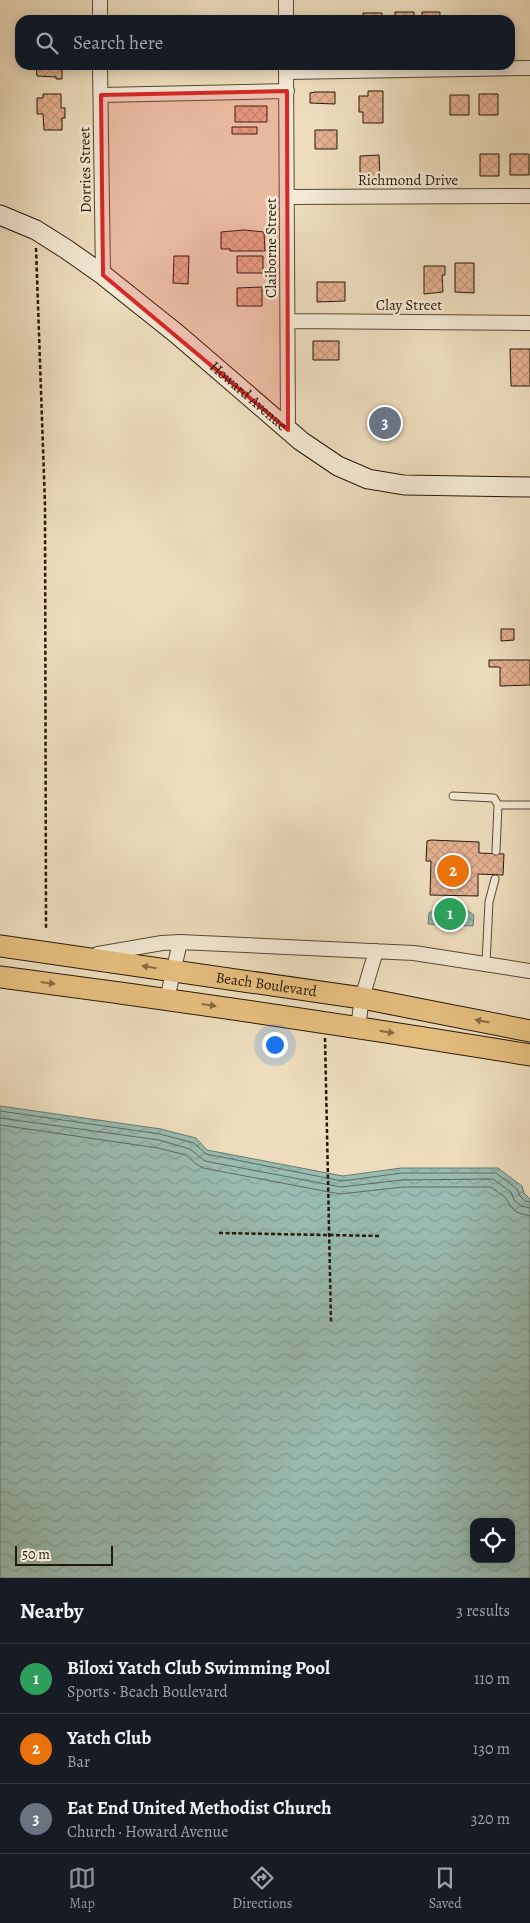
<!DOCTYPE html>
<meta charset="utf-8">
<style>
body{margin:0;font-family:Alegreya,serif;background:#242831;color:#f1f3f6}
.controls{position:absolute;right:15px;bottom:15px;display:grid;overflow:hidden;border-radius:10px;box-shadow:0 2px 12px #0003}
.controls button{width:45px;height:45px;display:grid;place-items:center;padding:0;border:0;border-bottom:1px solid #363941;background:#171b24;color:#f1f3f6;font:25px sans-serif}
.scale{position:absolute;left:15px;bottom:12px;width:98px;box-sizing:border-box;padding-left:5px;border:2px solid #261808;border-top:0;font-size:14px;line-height:18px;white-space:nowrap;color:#261808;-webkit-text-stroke:4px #f3e9d4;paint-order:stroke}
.you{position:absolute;left:274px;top:1044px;width:18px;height:18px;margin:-12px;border:4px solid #fff;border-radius:50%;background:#1a73e8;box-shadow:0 0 0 8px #1a73e833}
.badge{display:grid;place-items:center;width:32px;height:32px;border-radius:50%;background:#8c9099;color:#fff;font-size:16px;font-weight:700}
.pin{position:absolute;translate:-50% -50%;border:2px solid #fff;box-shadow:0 1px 5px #0006}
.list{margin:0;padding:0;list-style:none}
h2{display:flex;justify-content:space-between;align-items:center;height:65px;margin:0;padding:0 20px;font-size:21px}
h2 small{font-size:16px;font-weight:400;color:#9ea1a6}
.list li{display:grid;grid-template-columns:32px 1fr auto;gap:15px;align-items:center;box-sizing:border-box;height:70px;padding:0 20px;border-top:1px solid #363941}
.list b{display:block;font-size:19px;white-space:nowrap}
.list p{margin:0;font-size:16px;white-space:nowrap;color:#9ea1a6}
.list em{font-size:16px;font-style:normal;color:#9ea1a6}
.icon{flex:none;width:28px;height:28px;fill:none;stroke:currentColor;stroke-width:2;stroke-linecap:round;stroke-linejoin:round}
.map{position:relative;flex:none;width:530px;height:1578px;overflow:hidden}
.search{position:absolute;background:#171b24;box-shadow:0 2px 12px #0003;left:15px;right:15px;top:15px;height:55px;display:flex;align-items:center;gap:12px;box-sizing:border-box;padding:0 18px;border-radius:15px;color:#9ea1a6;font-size:19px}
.sheet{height:275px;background:#171b24}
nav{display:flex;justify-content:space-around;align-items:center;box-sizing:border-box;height:70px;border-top:1px solid #363941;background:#171b24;font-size:14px;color:#9ea1a6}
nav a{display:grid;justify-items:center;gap:2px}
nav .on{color:#8c9099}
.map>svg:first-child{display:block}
.water{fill:url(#water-waves);stroke:#6b7a6e;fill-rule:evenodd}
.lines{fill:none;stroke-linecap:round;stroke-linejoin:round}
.shore{stroke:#606a5d;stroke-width:1}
.building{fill:url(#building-cross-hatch);stroke:#261808}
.lane-casing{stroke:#584935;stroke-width:9}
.street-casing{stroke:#584935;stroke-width:16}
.secondary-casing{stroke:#261808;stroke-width:21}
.primary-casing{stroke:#261808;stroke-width:23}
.path{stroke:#261808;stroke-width:2.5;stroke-dasharray:4 2.5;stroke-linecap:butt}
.lane{stroke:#f3e9d4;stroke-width:7}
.street{stroke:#f3e9d4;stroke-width:14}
.secondary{stroke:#f3e9d4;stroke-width:19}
.primary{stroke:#e6be7e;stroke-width:21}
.oneway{fill:#866b43}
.marked{fill:#d62828;fill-opacity:0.2;stroke:#d62828;stroke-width:4;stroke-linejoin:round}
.labels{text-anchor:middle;stroke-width:5;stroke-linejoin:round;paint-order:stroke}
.street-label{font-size:15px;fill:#261808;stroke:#f3e9d4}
</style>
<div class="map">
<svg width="530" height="1578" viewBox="0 0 530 1578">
<defs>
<pattern id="water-waves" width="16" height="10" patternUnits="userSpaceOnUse" patternTransform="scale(1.25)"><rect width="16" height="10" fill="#99bcb2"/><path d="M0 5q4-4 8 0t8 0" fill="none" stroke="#84a198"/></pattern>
<pattern id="building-cross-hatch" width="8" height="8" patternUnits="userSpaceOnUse" patternTransform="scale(1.25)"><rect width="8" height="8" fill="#e5b191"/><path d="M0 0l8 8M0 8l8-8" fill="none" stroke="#c4987c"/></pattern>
</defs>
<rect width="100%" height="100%" fill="#edddbd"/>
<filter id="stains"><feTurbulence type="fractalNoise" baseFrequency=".004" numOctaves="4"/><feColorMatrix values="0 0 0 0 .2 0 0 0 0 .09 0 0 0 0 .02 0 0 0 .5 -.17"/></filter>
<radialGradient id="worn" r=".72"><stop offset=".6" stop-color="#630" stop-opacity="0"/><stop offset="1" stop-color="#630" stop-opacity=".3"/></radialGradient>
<path class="water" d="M445,902L453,904L462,902L465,909L474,915L473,926L428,924L429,913L440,908Z
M0,1106L161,1129L196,1138L207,1150L343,1176L401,1168H498L522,1186L524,1193L530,1199V1578H0ZM474,1522H511V1559H474Z"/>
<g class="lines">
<path class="shore" d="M447,908L459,909L466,917V919H438V916Z
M0,1111L160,1134L194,1143L206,1154L342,1181L402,1173H496L517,1189L520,1196L525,1201L530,1202
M0,1118L159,1140L190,1149L205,1161L341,1187L402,1180L493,1179L511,1192L514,1200L521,1206L530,1208
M0,1125L158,1148L186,1155L196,1164L203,1168L340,1194L403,1187H491L505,1197L510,1205L516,1212L530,1216"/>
</g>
<path class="building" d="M395,12H414V20H395Z
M422,12H440V20H422Z
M363,13H382V20H363Z
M36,65H62V79H56V77L37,76Z
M171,65H190V67H171Z
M368,91H383V123H363V112H359V96H368Z
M315,92H335V104L310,103V93Z
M43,94H61V108H65V118H62V130H44L43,114H37V98H43Z
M479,94H498V115H479Z
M450,95H469V115H450Z
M235,106H267V122H235Z
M232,127H257V134H232Z
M315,130H337V149H315Z
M480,154H499V176H480Z
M510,154H529V175H510Z
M379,155L380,177H360V156Z
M244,230L264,232L265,251H230V249H221V232Z
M174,256H189L188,284L173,283Z
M237,256H263V273H237Z
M455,263H474V293L455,292Z
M424,266H445V275H442L443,292L424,294Z
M317,282H345V301L317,302Z
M262,287V306H237V288Z
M313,341H339V360H313Z
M510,349H530V386H511Z
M501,629H514V640L501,641Z
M489,660H530V685L500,686V667H489Z
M431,840L479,842V853L504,854L503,875L478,874V896L430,895L431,861H426L427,841Z"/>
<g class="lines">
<defs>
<path id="lane" d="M453,796L494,798L498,805
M496,851L498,805H530
M486,963L489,902L495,879"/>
<path id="street" d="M100,0V20
M286,0V20
M100,65L103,275
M286,65L288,430
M286,72L530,68
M101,95L287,91
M287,197L530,196
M288,321L530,323
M98,954L162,943L180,942L414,953L530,971
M167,999L180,942
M358,1027L362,998L376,951"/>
<g id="secondary">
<path id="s1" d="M0,215L36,230L66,249L103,275L177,334L301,441L338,466L368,479L404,485L530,487"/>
</g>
<g id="primary">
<path id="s2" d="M0,946L362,998L530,1031"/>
<path d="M0,977C177,1000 354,1026 530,1055"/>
</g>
</defs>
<use href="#lane" class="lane-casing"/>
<use href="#street" class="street-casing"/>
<use href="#secondary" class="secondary-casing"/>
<use href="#primary" class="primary-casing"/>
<path class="path" d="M36,248L45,505L46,929
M325,1038L331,1322
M219,1233L381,1236"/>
<use href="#lane" class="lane"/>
<use href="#street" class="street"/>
<use href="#secondary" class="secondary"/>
<use href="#primary" class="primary"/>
</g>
<defs><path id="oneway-solid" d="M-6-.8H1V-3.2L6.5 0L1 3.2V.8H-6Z" transform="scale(1.25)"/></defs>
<g class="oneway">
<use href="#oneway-solid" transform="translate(149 967) rotate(-171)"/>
<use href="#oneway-solid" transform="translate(48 983) rotate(7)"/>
<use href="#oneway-solid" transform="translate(209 1005) rotate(8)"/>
<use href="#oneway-solid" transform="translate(482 1021) rotate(-169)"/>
<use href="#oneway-solid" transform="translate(387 1032) rotate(9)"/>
</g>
<path class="marked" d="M287,91L288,430L103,275L101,95Z"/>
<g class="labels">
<g class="street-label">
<text transform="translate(85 170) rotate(-91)" y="5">Dorries Street</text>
<text x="408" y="185">Richmond Drive</text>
<text transform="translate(271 248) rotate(-90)" y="5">Claiborne Street</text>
<text x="409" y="310">Clay Street</text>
<text dy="5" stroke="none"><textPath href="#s1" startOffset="309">Howard Avenue</textPath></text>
<text dy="5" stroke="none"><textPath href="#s2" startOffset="269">Beach Boulevard</textPath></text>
</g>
</g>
<rect width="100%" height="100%" filter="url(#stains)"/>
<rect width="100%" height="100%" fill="url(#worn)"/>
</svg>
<div class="controls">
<button><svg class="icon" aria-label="locate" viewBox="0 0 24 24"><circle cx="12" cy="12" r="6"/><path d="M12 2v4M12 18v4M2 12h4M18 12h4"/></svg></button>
</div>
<div class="scale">50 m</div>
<div class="you"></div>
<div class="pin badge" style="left:450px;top:914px;background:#2e9e5b">1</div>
<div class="pin badge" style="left:453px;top:871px;background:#e8710a">2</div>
<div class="pin badge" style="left:385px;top:423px;background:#6b7280">3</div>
<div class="search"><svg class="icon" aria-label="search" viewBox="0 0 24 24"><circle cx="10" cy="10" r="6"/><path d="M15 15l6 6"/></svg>Search here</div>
</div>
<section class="sheet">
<h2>Nearby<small>3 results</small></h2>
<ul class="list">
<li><span class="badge" style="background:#2e9e5b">1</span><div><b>Biloxi Yatch Club Swimming Pool</b><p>Sports · Beach Boulevard</p></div><em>110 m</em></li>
<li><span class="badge" style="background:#e8710a">2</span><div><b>Yatch Club</b><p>Bar</p></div><em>130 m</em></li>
<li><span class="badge" style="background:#6b7280">3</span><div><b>Eat End United Methodist Church</b><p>Church · Howard Avenue</p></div><em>320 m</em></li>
</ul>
</section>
<nav>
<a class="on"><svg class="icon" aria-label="map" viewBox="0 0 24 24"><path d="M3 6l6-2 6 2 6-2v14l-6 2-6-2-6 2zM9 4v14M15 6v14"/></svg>Map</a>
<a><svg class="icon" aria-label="directions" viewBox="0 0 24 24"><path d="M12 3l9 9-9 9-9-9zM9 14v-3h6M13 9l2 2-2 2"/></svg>Directions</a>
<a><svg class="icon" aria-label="saved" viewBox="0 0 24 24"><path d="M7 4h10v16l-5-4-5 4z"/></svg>Saved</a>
</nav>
